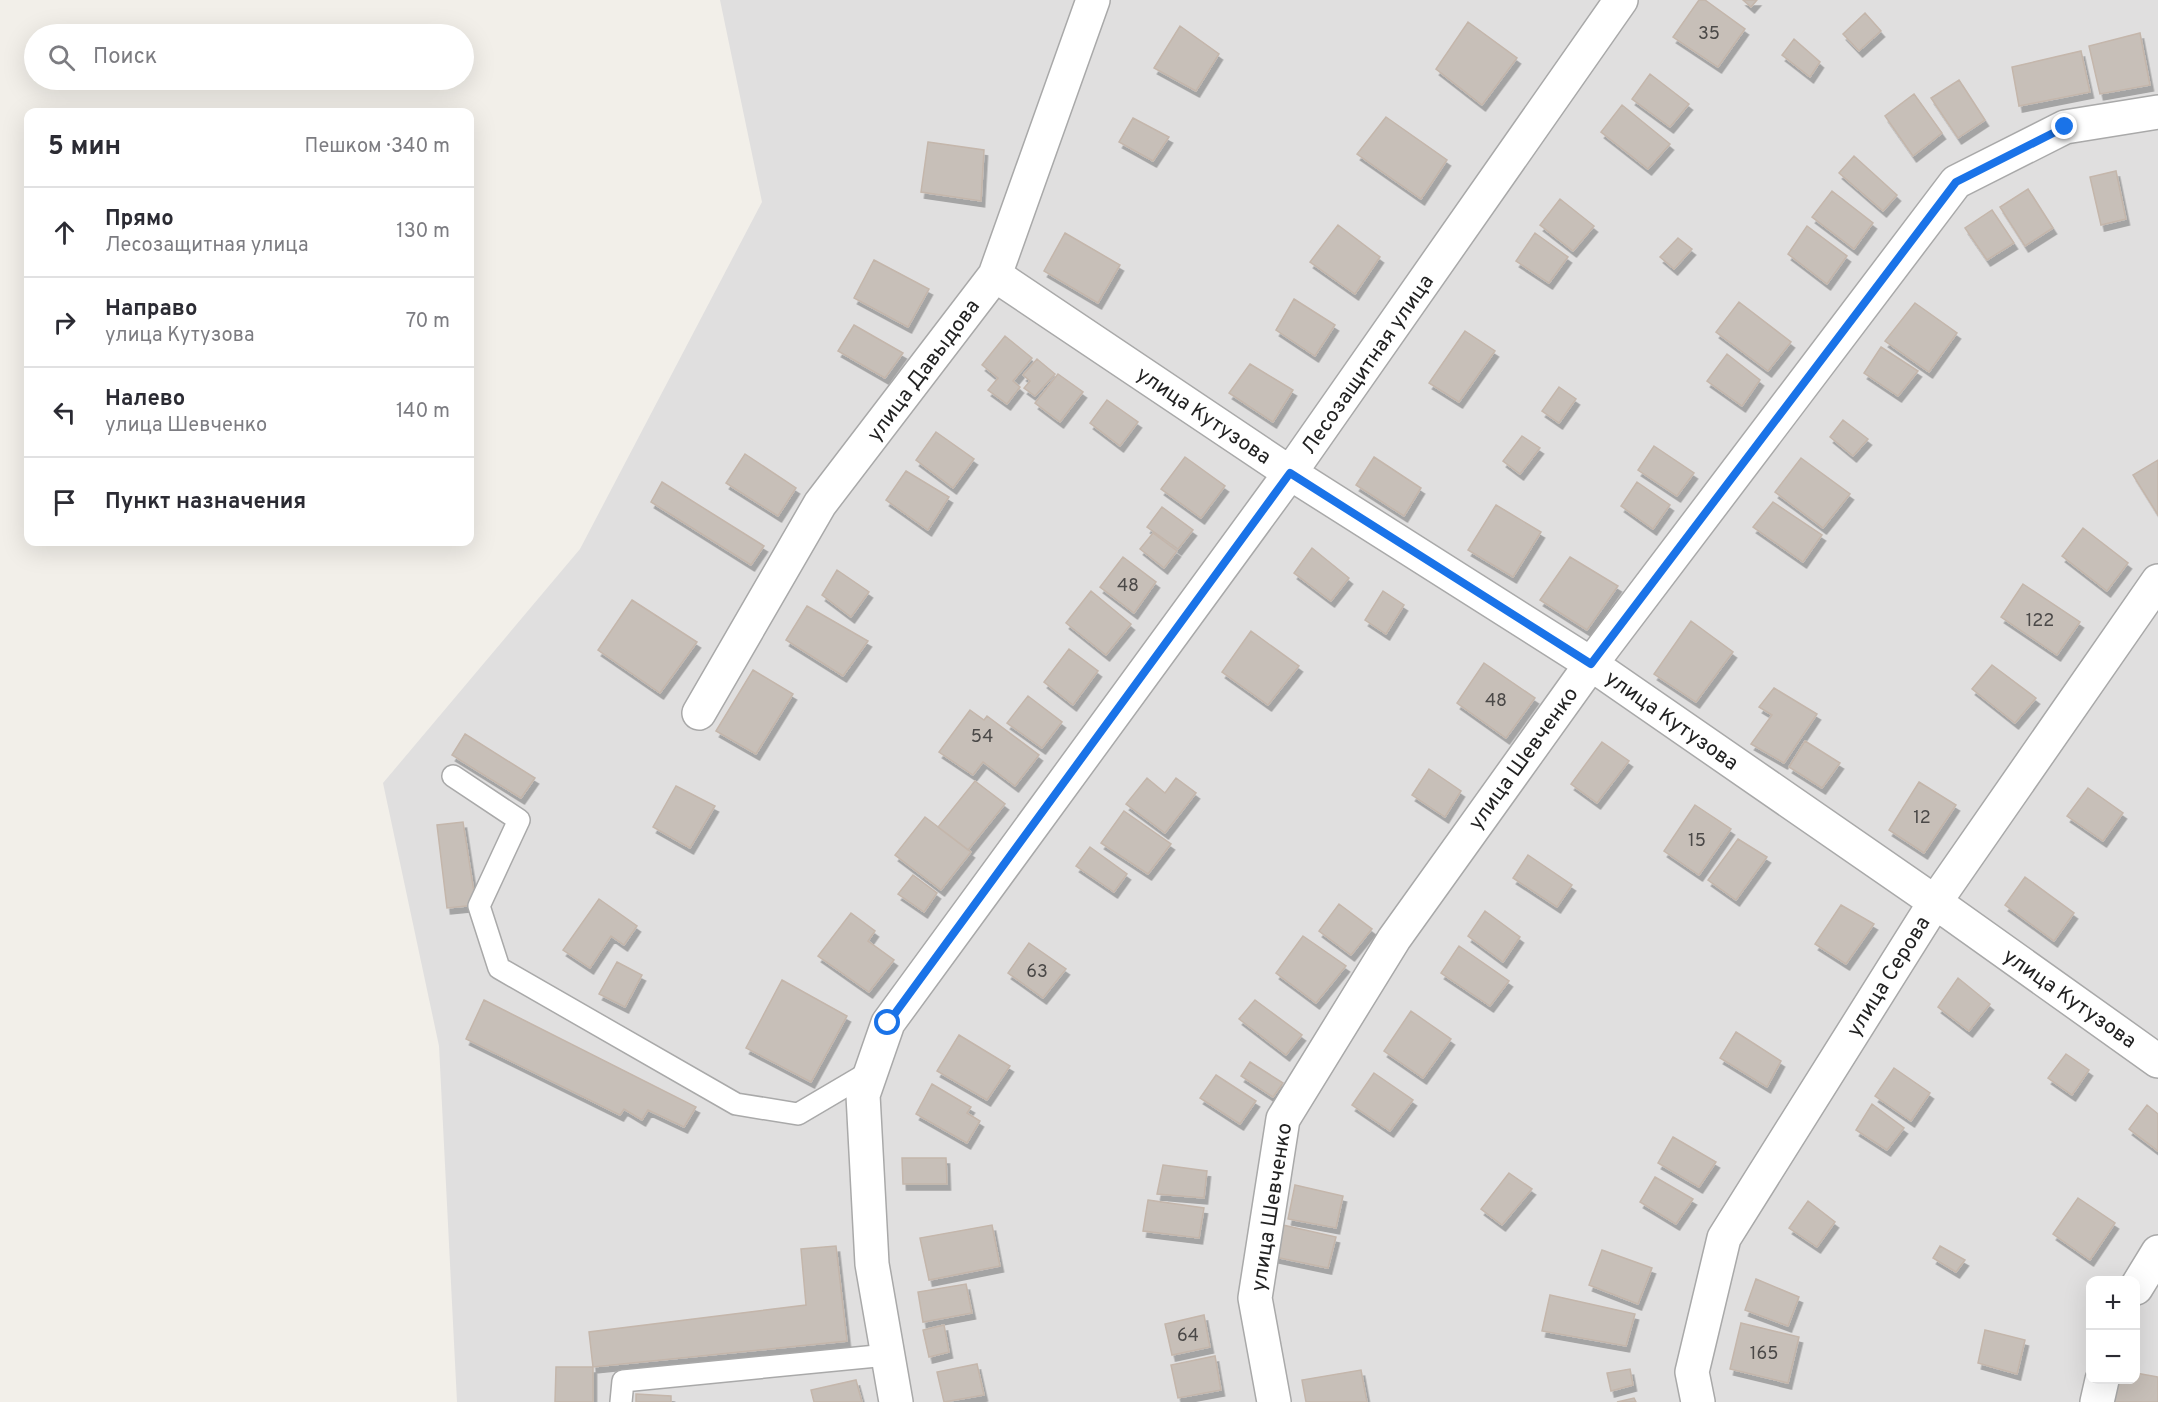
<!DOCTYPE html>
<html lang="ru">
<meta charset="utf-8">
<style>
body{margin:0;font-family:Overpass,sans-serif;background:#f2f2f3;color:#2b2b33}
.controls{position:absolute;right:18px;bottom:18px;display:grid;overflow:hidden;border-radius:12px;box-shadow:0 6px 24px #0002}
.controls button{width:54px;height:54px;display:grid;place-items:center;padding:0;border:0;border-bottom:2px solid #e1e1e2;background:#fff;color:#2b2b33;font:30px sans-serif}
.stop{position:absolute;width:18px;height:18px;margin:-14px;border:4px solid #1a73e8;border-radius:50%;background:#fff}
.stop.end{background:#1a73e8;border-color:#fff;box-shadow:0 2px 6px #0008}
.list{margin:0;padding:0;list-style:none}
h2{display:flex;justify-content:space-between;align-items:center;height:78px;margin:0;padding:0 24px;font-size:26px}
h2 small{font-size:20px;font-weight:400;color:#7c7c81}
.list li{display:grid;grid-template-columns:39px 1fr auto;gap:18px;align-items:center;box-sizing:border-box;height:90px;padding:0 24px;border-top:2px solid #e1e1e2}
.list b{display:block;font-size:22px;white-space:nowrap}
.list p{margin:0;font-size:20px;white-space:nowrap;color:#7c7c81}
.list em{font-size:20px;font-style:normal;color:#7c7c81}
.icon{flex:none;width:33px;height:33px;fill:none;stroke:currentColor;stroke-width:2;stroke-linecap:round;stroke-linejoin:round}
.map{position:relative;flex:none;width:2158px;height:1402px;overflow:hidden}
.search{position:absolute;background:#fff;box-shadow:0 6px 24px #0002;left:24px;top:24px;width:450px;height:66px;display:flex;align-items:center;gap:15px;box-sizing:border-box;padding:0 21px;border-radius:33px;color:#7c7c81;font-size:22px}
.panel{position:absolute;background:#fff;box-shadow:0 6px 24px #0002;left:24px;top:108px;width:450px;height:438px;border-radius:12px}
.map>svg:first-child{display:block}
.residential{fill:#e0dfdf;fill-rule:evenodd}
.building{fill:#c7bfb8;stroke:#c4b6ab;stroke-width:1.5;filter:url(#shadow)}
.lines{fill:none;stroke-linecap:round;stroke-linejoin:round}
.service-casing{stroke:#a9a9a9;stroke-width:24}
.minor-casing{stroke:#a9a9a9;stroke-width:36}
.service{stroke:#fff;stroke-width:21}
.minor{stroke:#fff;stroke-width:33}
.route{stroke:#1a73e8;stroke-width:8}
.labels{text-anchor:middle;stroke-width:4.5;stroke-linejoin:round;paint-order:stroke}
.number-label{font-size:18px;fill:#4b4948}
.street-label{font-size:21px;fill:#222;stroke:#fff}
</style>
<div class="map">
<svg width="2158" height="1402" viewBox="0 0 2158 1402">
<defs>
<filter id="shadow"><feDropShadow dx="3.5" dy="6" stdDeviation="0" flood-color="#0004"/></filter>
</defs>
<rect width="100%" height="100%" fill="#f2efe9"/>
<path class="residential" d="M720,0H2158V1402H457L439,1046L383,783L580,549L762,202ZM2090,1280H2136V1380H2090Z"/>
<path class="building" d="M1699,0H1705L1745,29L1718,67L1673,37Z
M1743,0H1757L1751,7Z
M1865,13L1881,31L1859,51L1843,34Z
M1468,22L1517,58L1482,105L1436,69Z
M1180,26L1219,54L1196,91L1154,68Z
M2140,33L2150,85L2100,94L2089,46Z
M1794,39L1820,62L1810,77L1782,55Z
M2081,51L2090,92L2019,106L2012,67Z
M1650,74L1689,104L1670,127L1632,99Z
M1959,80L1985,120L1958,138L1931,98Z
M1914,94L1942,133L1913,156L1885,116Z
M1622,105L1670,144L1648,169L1601,132Z
M1386,117L1447,160L1421,199L1357,154Z
M1133,118L1169,137L1153,161L1119,142Z
M928,142L984,150L981,201L921,192Z
M1854,156L1897,195L1883,211L1839,173Z
M2116,171L2126,219L2101,225L2090,177Z
M2028,189L2053,228L2025,246L2000,207Z
M1832,191L1873,223L1854,249L1812,217Z
M1560,199L1594,226L1573,251L1540,225Z
M1992,210L2014,243L1987,260L1965,228Z
M1338,225L1380,257L1355,294L1310,262Z
M1807,226L1847,256L1827,284L1788,254Z
M1065,233L1120,265L1098,303L1044,271Z
M1535,233L1568,257L1549,283L1516,261Z
M1678,238L1692,249L1674,269L1660,257Z
M874,260L929,289L908,327L854,298Z
M1294,299L1335,325L1315,356L1276,330Z
M1739,302L1791,342L1768,371L1716,332Z
M1915,303L1957,333L1929,372L1885,341Z
M854,325L903,353L885,378L838,351Z
M1465,331L1495,351L1459,402L1429,383Z
M1005,336L1032,358L1013,381L1020,387L1007,404L988,390L998,378L982,365Z
M1881,347L1918,371L1898,396L1864,373Z
M1727,354L1760,380L1742,406L1707,381Z
M1037,359L1055,374L1035,396L1024,388L1030,381L1023,375Z
M1250,364L1293,390L1273,422L1229,393Z
M1058,374L1083,392L1060,422L1035,403Z
M1559,387L1576,399L1559,423L1542,411Z
M1107,400L1138,422L1120,446L1090,423Z
M1843,420L1868,439L1853,456L1830,437Z
M936,432L974,459L953,488L916,460Z
M1522,436L1540,448L1520,474L1503,461Z
M1654,446L1694,473L1677,496L1638,470Z
M745,454L796,488L778,516L726,483Z
M1185,457L1225,486L1201,518L1161,489Z
M1374,457L1421,488L1404,516L1356,485Z
M1801,458L1850,494L1823,528L1775,492Z
M2158,460V515L2133,475Z
M906,471L949,497L928,530L886,500Z
M662,482L764,546L751,565L651,502Z
M1637,482L1670,505L1653,529L1621,506Z
M1773,502L1822,535L1803,562L1753,527Z
M1496,505L1541,532L1513,577L1468,550Z
M1162,507L1193,530L1178,549L1147,527Z
M2083,528L2128,563L2107,591L2062,556Z
M1153,533L1177,551L1164,568L1140,549Z
M1312,548L1349,578L1331,601L1294,573Z
M1123,557L1156,582L1134,613L1100,587Z
M1570,557L1618,586L1587,630L1540,600Z
M837,570L869,592L851,617L822,595Z
M2023,584L2080,622L2057,655L2001,617Z
M1091,591L1131,624L1106,655L1066,623Z
M1383,591L1404,605L1386,634L1365,620Z
M632,600L697,642L660,693L598,650Z
M807,606L868,641L843,676L786,640Z
M1691,621L1733,652L1696,702L1654,674Z
M1251,631L1299,666L1268,705L1222,672Z
M1069,649L1098,671L1073,705L1044,682Z
M1484,663L1535,698L1506,738L1457,703Z
M1992,665L2036,698L2015,723L1972,689Z
M753,670L793,694L756,754L716,731Z
M1774,688L1817,714L1784,763L1751,744L1772,715L1759,707Z
M1028,696L1062,722L1042,748L1007,723Z
M970,710L984,720L987,716L1039,755L1015,786L983,762L973,775L939,752Z
M465,734L535,778L521,798L452,755Z
M1805,741L1840,763L1822,788L1789,767Z
M1602,742L1629,761L1597,803L1571,784Z
M1429,769L1461,791L1445,817L1412,795Z
M1147,778L1165,793L1176,778L1196,793L1165,833L1126,804Z
M975,781L1005,804L968,850L938,827Z
M1919,782L1956,805L1924,853L1889,830Z
M676,786L715,806L690,848L653,827Z
M2088,788L2123,813L2103,841L2067,816Z
M1695,805L1731,829L1699,875L1664,851Z
M1124,811L1171,844L1148,874L1101,843Z
M925,817L971,852L941,890L895,855Z
M463,822L476,905L447,908L437,825Z
M1738,839L1767,857L1736,900L1708,880Z
M1090,847L1127,874L1114,892L1076,866Z
M1528,855L1572,885L1557,907L1513,878Z
M913,875L937,893L924,912L898,894Z
M2025,877L2074,913L2054,941L2005,905Z
M599,899L637,926L624,945L611,936L590,968L563,950Z
M1339,904L1372,929L1351,955L1319,931Z
M1841,905L1874,924L1846,964L1815,944Z
M1485,911L1520,937L1503,962L1468,936Z
M851,913L875,931L868,941L894,960L869,992L818,956Z
M1303,936L1346,966L1316,1003L1276,973Z
M1029,943L1066,969L1043,998L1008,973Z
M1459,946L1509,981L1490,1006L1441,973Z
M617,962L642,975L625,1007L599,994Z
M1958,978L1990,1004L1969,1031L1938,1007Z
M782,980L847,1016L811,1082L746,1048Z
M484,1000L696,1107L684,1127L648,1110L642,1120L624,1109L620,1115L466,1039Z
M1255,1000L1302,1035L1286,1055L1239,1019Z
M1411,1011L1451,1039L1423,1078L1384,1051Z
M1736,1032L1781,1061L1767,1087L1720,1058Z
M959,1035L1010,1066L987,1100L937,1071Z
M2066,1054L2089,1070L2072,1095L2048,1078Z
M1250,1062L1283,1083L1273,1097L1241,1076Z
M1894,1068L1930,1093L1911,1121L1875,1096Z
M1374,1073L1413,1100L1390,1131L1352,1105Z
M1216,1075L1256,1101L1240,1124L1200,1098Z
M932,1084L971,1107L967,1113L980,1121L967,1143L916,1114Z
M1872,1104L1904,1128L1887,1150L1856,1130Z
M2147,1105L2158,1114V1151L2129,1129Z
M1673,1137L1716,1162L1699,1187L1658,1163Z
M902,1158H946L947,1184H903Z
M1163,1165L1207,1171L1204,1198L1157,1194Z
M1509,1173L1532,1189L1502,1225L1481,1209Z
M1655,1177L1693,1199L1676,1224L1640,1202Z
M1295,1185L1343,1196L1336,1228L1288,1219Z
M2078,1198L2115,1223L2090,1260L2053,1234Z
M1148,1200L1204,1208L1199,1238L1143,1231Z
M1808,1201L1835,1222L1817,1247L1789,1228Z
M992,1225L1000,1266L929,1280L920,1238Z
M1283,1225L1336,1237L1328,1268L1275,1257Z
M836,1246L847,1341L593,1367L589,1332L806,1305L801,1249Z
M1940,1246L1965,1260L1956,1272L1933,1258Z
M1602,1250L1652,1268L1638,1304L1589,1285Z
M1756,1279L1799,1297L1788,1326L1745,1310Z
M966,1284L972,1313L923,1322L918,1292Z
M1550,1295L1635,1314L1626,1346L1542,1331Z
M1204,1315L1210,1347L1172,1355L1165,1324Z
M1741,1323L1799,1337L1788,1383L1730,1369Z
M944,1325L949,1352L929,1357L923,1330Z
M1985,1330L2025,1340L2017,1374L1978,1363Z
M1215,1356L1221,1390L1178,1398L1171,1365Z
M977,1364L984,1395L944,1402L937,1372Z
M556,1367H593V1402H555Z
M1630,1369L1633,1385L1611,1391L1607,1373Z
M1361,1370L1367,1402H1306L1302,1380Z
M2136,1373L2158,1377V1402H2110L2114,1380H2136Z
M856,1380L862,1402H814L811,1390Z
M636,1394L671,1396V1402H636Z
M1634,1398L1636,1402H1617Z"/>
<g class="lines">
<defs>
<path id="service" d="M453,776L519,820L479,906L499,968L736,1104L798,1114L871,1071
M621,1402L623,1381L887,1355"/>
<path id="minor" d="M995,275L1290,473L1591,664L1935,902L2158,1061
M699,713L820,504L995,275L1093,0
M2136,1288L2158,1252
M896,1402L872,1264L863,1095L888,1023L1290,473L1621,0
M1274,1402L1255,1298L1283,1119L1394,939L1591,664L1956,182L2065,127L2158,112
M1698,1402L1692,1372L1724,1238L1935,902L2158,581
M2097,1402L2102,1380"/>
</defs>
<use href="#service" class="service-casing"/>
<use href="#minor" class="minor-casing"/>
<use href="#service" class="service"/>
<use href="#minor" class="minor"/>
</g>
<g class="lines">
<path class="route" d="M888,1023L1290,473L1591,664L1956,182L2065,127"/>
</g>
<g class="labels">
<g class="number-label">
<text x="1709" y="39">35</text>
<text x="1128" y="591">48</text>
<text x="2040" y="626">122</text>
<text x="1496" y="706">48</text>
<text x="982" y="742">54</text>
<text x="1922" y="823">12</text>
<text x="1697" y="846">15</text>
<text x="1037" y="977">63</text>
<text x="1188" y="1341">64</text>
<text x="1764" y="1359">165</text>
</g>
<g class="street-label">
<text transform="translate(1367 364) rotate(-55)" y="7">Лесозащитная улица</text>
<text transform="translate(923 370) rotate(-53)" y="7">улица Давыдова</text>
<text transform="translate(1204 415) rotate(34)" y="7">улица Кутузова</text>
<text transform="translate(1672 720) rotate(35)" y="7">улица Кутузова</text>
<text transform="translate(1523 758) rotate(-54)" y="7">улица Шевченко</text>
<text transform="translate(1888 976) rotate(-58)" y="7">улица Серова</text>
<text transform="translate(2070 998) rotate(35)" y="7">улица Кутузова</text>
<text transform="translate(1271 1207) rotate(-81)" y="7">улица Шевченко</text>
</g>
</g>
</svg>
<div class="controls">
<button>+</button>
<button>−</button>
</div>
<div class="stop" style="left:888px;top:1023px"></div>
<div class="stop end" style="left:2065px;top:127px"></div>
<div class="search"><svg class="icon" aria-label="search" viewBox="0 0 24 24"><circle cx="10" cy="10" r="6"/><path d="M15 15l6 6"/></svg>Поиск</div>
<section class="panel">
<h2>5 мин<small>Пешком · 340 m</small></h2>
<ul class="list">
<li><svg class="icon" aria-label="ahead" viewBox="0 0 24 24"><path d="M12 20V5M6 11l6-6 6 6"/></svg><div><b>Прямо</b><p>Лесозащитная улица</p></div><em>130 m</em></li>
<li><svg class="icon" aria-label="right" viewBox="0 0 24 24"><path d="M7 20v-9h11M14 6l5 5-5 5"/></svg><div><b>Направо</b><p>улица Кутузова</p></div><em>70 m</em></li>
<li><svg class="icon" aria-label="left" viewBox="0 0 24 24"><path d="M17 20v-9H6M10 6l-5 5 5 5"/></svg><div><b>Налево</b><p>улица Шевченко</p></div><em>140 m</em></li>
<li><svg class="icon" aria-label="arrive" viewBox="0 0 24 24"><path d="M6 21V4h12l-3 4 3 4H6"/></svg><div><b>Пункт назначения</b></div></li>
</ul>
</section>
</div>
